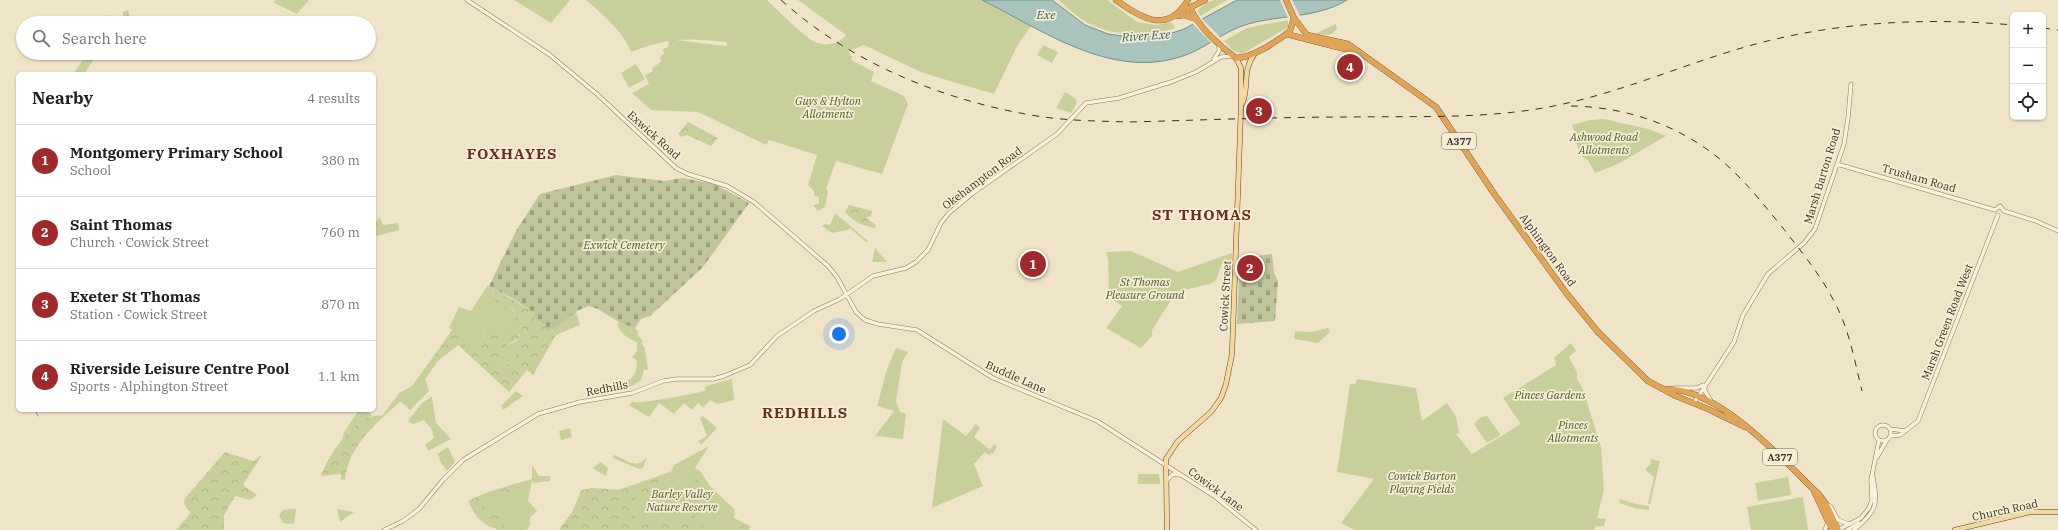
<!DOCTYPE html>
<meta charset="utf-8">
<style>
body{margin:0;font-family:"IBM Plex Serif",serif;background:#f6f6f6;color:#202124}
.controls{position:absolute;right:12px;top:12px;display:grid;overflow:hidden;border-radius:6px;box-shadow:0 1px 3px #0004}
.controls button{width:36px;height:36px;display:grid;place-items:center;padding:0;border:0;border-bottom:1px solid #e0e0e0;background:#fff;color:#202124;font:20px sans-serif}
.you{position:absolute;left:839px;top:334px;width:14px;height:14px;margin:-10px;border:3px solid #fff;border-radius:50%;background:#1a73e8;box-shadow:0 0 0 6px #1a73e833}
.badge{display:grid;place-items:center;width:26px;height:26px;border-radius:50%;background:#9e2a2b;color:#fff;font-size:13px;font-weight:700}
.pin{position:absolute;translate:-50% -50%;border:2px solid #fff;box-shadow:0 1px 4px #0006}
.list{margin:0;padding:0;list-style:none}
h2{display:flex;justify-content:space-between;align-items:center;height:52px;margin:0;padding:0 16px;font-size:17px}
h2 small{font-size:13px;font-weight:400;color:#757577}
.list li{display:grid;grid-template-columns:26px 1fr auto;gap:12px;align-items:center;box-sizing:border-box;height:72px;padding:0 16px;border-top:1px solid #e0e0e0}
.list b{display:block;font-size:15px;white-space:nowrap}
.list p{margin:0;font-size:13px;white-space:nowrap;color:#757577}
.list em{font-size:13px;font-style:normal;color:#757577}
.icon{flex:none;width:22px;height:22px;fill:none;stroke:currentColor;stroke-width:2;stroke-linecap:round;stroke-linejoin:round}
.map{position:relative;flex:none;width:2058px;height:530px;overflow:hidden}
.search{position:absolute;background:#fff;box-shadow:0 1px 3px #0004;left:16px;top:16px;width:360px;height:44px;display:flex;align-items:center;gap:10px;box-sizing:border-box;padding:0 14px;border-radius:22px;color:#757577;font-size:15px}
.panel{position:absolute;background:#fff;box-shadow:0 1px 3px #0004;left:16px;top:72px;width:360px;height:340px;border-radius:6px}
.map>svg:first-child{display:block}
.green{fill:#c9cf9b}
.forest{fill:url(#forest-crowns)}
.cemetery{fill:url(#cemetery-stones)}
.water{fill:#a9c4bc;stroke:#6f938a}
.pier{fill:#f0e4c8}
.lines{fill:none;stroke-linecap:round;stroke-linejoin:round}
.stream{stroke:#6f938a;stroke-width:1}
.minor-casing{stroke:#8d765c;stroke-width:4.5}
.major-casing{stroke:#5b4430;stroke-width:5.5}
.highway-casing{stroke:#5b4430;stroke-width:6}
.minor{stroke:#faf1dc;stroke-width:3.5}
.major{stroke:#f3d9a0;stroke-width:4.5}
.highway{stroke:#e0a458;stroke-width:5.5}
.rail{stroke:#3d2e20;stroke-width:1;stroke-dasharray:7 7;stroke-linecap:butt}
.labels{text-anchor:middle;stroke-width:3.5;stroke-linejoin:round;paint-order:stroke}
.shield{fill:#f7eed8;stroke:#756857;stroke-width:1}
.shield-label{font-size:10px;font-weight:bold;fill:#3d2e20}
.park-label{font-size:11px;font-style:italic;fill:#4d5a26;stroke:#f7eed8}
.street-label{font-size:11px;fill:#3d2e20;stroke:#f7eed8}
.water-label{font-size:12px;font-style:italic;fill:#2f5d5a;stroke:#f7eed8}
.district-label{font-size:15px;font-weight:bold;letter-spacing:1px;fill:#6b2e1e;stroke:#f7eed8}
</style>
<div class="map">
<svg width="2058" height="530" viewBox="0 0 2058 530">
<defs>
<pattern id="forest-crowns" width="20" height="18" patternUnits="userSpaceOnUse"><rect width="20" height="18" fill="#c9cf9b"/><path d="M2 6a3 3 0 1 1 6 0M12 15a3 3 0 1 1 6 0" fill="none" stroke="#aeb285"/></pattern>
<pattern id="cemetery-stones" width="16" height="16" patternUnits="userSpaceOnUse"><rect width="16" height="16" fill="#bfc49a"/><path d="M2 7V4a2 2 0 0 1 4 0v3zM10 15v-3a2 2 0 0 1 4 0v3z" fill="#9ca07d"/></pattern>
</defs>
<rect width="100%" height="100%" fill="#f0e4c8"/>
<path class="green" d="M275,0H309L297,14L274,3Z
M514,0H570L551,23Z
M586,0H767C775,8 807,39 815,42C826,47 839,44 846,35L798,0H982L1032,25L1018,44L994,94L923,73L864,45L848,51L852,57L851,60L874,72L871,81L904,96L908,104L882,174L836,161L826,189L828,190L825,207L818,211L813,205L819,204V197L814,196V191L808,185L817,155L769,140L766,145L698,112L651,110L632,93L649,84L645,75L653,71L652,68L661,62L660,57L664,54L663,49L668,47L669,41L675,40L727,46L726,42C686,38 670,37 631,52C623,31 602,14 586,0Z
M1059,0H1107L1137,22L1156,25L1172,22L1175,28C1148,38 1111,36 1086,22C1077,16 1067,8 1059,0Z
M1214,0H1227L1200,16L1198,10L1206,3Z
M1288,20V27L1285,29L1242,54L1234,51L1224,41L1247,28Z
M1336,24L1337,29L1330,35L1315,34Z
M1043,45L1058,52L1052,63L1037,55Z
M88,53H98L84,74H73Z
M636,64L645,79L629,88L621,73Z
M1065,92L1076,99L1077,103L1071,113L1056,108Z
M1604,119L1648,129L1666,136L1618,164L1595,173L1588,160L1581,156L1574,137L1576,136L1572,125L1590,120Z
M835,213L868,241L866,242L851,229L832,233L822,226L825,224L830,225Z
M380,217L383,225L398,223L399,230L377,236L374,233V224Z
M875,248L887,262H872Z
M1131,251L1178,272L1232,253V260L1222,264L1216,280L1210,284L1176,292L1152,330V336L1141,348L1106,328L1122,306L1109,297L1108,259L1106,252Z
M488,285L495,289L492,290C494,305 506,302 515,312L514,319L524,329L529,340L517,352L510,363L503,366L499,356L507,346L518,340L520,334L484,333L483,340L475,347H466L464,343L466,340L449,328L459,307L471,311Z
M576,311L580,325L556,335L552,330Z
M619,322L635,328L639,332L637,334L643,341L641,343L645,348L648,370H644L641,380L632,386L614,391V387C628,382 637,378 637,361L632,357L637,351V342C629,339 622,335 617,325Z
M1328,328L1330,332L1318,343L1294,339L1295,331L1311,332Z
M1571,343L1576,351L1569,357L1577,372V379L1583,389L1601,447L1604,490L1597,518L1606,519L1604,526H1596L1594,530H1354L1341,523L1374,479L1337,472L1350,384H1355L1357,379L1416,388L1422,421L1447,403L1456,416L1459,433L1456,434L1472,454L1521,424L1503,398L1556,365L1554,358Z
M896,348L908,352L902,362L896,401L900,412L906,414L903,439L875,436L894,411L877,406L887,369Z
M418,378H425L429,391L410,410L400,401L399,393L412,386Z
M732,379L734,400L718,404L710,400L703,408L698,403L692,410L684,403L674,414L659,403L649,417L629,405L632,402C641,404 692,394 705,391L706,386Z
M516,391L523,396L503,410L501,406Z
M431,397H432L436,423L451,439L428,451L425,445L434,438L432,430L424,420L413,424L408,421L422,403Z
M359,410H367L372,415L349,431L342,441L344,432Z
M703,416L717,428L701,445L698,441L707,436L700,418Z
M1487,416L1500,434L1499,436L1487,443L1474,424L1481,417Z
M943,419L966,436L976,424L980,428L974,437L990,450L994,444L997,446L993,454L991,453L989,455L985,452L974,464L983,486L932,508Z
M570,428L572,437L561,440L559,431Z
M709,446L695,468L700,471L710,486L735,510L734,518L750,526L749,530H564L574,523L580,491L593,488L609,493L671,472L674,465Z
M448,447L455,462L447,471L439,460L440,458L437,454Z
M613,455C625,457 635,472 647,457L643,468L639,469L613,458Z
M1650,459L1660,461L1650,504H1648L1654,477L1646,471V468L1651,464Z
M601,462L608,468L606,476L592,468Z
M532,465L539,476H550V481L533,483L532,480L528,501L537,511L530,518V525L527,530H497L470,500L488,492L532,479Z
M1138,474H1159L1160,484H1138Z
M1788,477L1791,495L1758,501L1755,483Z
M1803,497L1808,530H1751L1747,507Z
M1620,499L1636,504L1649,506V510L1635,508L1619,503Z
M290,509H296L294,524L283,523L279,515L283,510Z
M337,509L354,512L340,522Z"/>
<path class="forest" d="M128,10L130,17L137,16L138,18L127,21V23H104L102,21L106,15L123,22V12Z
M688,122L718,138L711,146L687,135L682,137L678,134Z
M849,205L872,211L871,216L866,218L876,225L875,228C863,226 854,222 845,212Z
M495,289L533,312L536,320L552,330L556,335L533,375L527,370L509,392L458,345L437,362L426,378H418L452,330L467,340L464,343L467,347H475L483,340L485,330L492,328L494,332L500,334L502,330L505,328L517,332L520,337L507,346L499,356L503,366L510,363L517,352L528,340L524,329L517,327L514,319L515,312L512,308L508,310L497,306L492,290Z
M399,393L402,400C377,423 349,444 345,480L341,479V474L321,476C328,455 358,411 382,416Z
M225,452L253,461L262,455L243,485L257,495L250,500L235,496L224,515V530H176L189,515L190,512L184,504L185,498Z
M676,464L680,465L682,471L660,491L655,489L633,500L640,507L635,518L625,523L637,528L650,523L670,521L675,518L684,525L690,522L686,512L689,509L707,530H559L572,512L582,490L593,488L623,490L641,485L660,475L671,472Z
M695,469L710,486L705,489C696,485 693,481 693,472Z
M517,483L520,489L519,493L513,498L508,497L500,489Z
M479,496L487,510L500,511V522L510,530C487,530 477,521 468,501Z
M733,519L748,527L747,530H727Z"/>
<path class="cemetery" d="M616,175L664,181L683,178L715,184L749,203L703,267L650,316L641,319L635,328L619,322L598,309L589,306L577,311L552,330L536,320L533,312L512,298L489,286L516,231L540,194Z
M1272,254L1274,273L1278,281L1275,321L1237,324L1240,258Z"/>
<path class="water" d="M982,0H1052L1085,25L1108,34L1138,38L1166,35L1184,29L1237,0H1347C1318,18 1280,15 1248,24C1225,30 1204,50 1180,57C1110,79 1042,30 982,0Z
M1338,63H1361V71L1338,73Z"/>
<path class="pier" d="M1280,0H1292L1300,16L1288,18Z
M1201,18L1222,39L1213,45L1192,23Z"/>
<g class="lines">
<path class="stream" d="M35,410L38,416"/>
<defs>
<path id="minor" d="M467,0L550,55L598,95L676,168L688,174L727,186L754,202L828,266L837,277L856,312L865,320L878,324L917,330L993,378L1097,421L1214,496L1256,530
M1214,59L1219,51V45
M1837,164L1995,210
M1995,210L2000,206L2004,211
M2004,211L2036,221L2058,231
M1705,385V391L1711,401
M1674,388H1697L1703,385
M1694,403L1734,342L1743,315L1768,274L1804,243L1815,229L1844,144L1848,118L1851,84
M1875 433a8 8 0 1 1 16 0a8 8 0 1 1-16 0Z
M1890,429L1905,431
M1890,436L1900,435L1918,421L1998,215
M1877,457L1887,440
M1167,480L1173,474L1180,475
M1827,504L1831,507L1838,520L1849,524
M384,530L403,521L419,509L443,480L463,460L538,414L580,402L632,393L663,381L677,379H713L724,376L750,365L777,336L814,311L840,299L873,276L906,268L916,262L928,250L941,223L949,213L973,193L1057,134L1086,103L1119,98L1171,82L1196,72L1221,57L1233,56
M1825,530L1828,522
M1838,530L1861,518L1869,508L1872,500L1871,480L1879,440
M1847,530L1859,523
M1854,530C1877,511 1878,505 1873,477"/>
<path id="major" d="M1242,104C1250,87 1241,72 1255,53
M1167,530L1166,459L1178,441L1211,412L1221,398L1226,384L1232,354L1241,108V68L1236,58
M1955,530L2030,512H2058"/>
<path id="highway" d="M1116,0C1141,18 1167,35 1188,0
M1190,8C1199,27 1219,46 1236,58C1252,58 1278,41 1290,31L1294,18L1286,0
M1177,14L1205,0
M1178,16L1183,15L1196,19
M1294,18L1307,35L1348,44L1436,107L1495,195L1567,294L1598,332L1648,381L1676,396L1708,409L1745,427
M1286,34L1357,52
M1663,389C1709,387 1758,435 1789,465C1799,474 1808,485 1818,493L1826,504L1838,530
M1814,491L1832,530"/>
</defs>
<use href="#minor" class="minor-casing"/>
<use href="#major" class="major-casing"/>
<use href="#highway" class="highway-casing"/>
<use href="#minor" class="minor"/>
<use href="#major" class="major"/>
<use href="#highway" class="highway"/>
<path class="rail" d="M781,0C851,63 944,101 1037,116C1068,121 1099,121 1130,122C1204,120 1277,117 1350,117C1414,116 1480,119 1543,108C1624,94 1697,57 1776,39C1853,21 1935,18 2013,25
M2043,28L2058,30
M1571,106C1636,107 1697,132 1741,179C1755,193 1766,208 1779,223C1800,250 1822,276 1837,307C1850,333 1855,363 1862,391"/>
</g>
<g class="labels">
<g class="shield">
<rect x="1442" y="133" width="34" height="16" rx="3"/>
<rect x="1763" y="449" width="34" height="16" rx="3"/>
</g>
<g class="shield-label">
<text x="1459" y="145">A377</text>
<text x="1780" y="461">A377</text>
</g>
<g class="park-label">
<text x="828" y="105">Guys &amp; Hylton<tspan x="828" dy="13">Allotments</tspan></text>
<text x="1604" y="141">Ashwood Road<tspan x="1604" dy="13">Allotments</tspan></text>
<text x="624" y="249">Exwick Cemetery</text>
<text x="1145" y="286">St Thomas<tspan x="1145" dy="13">Pleasure Ground</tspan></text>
<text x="1550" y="399">Pinces Gardens</text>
<text x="1573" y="429">Pinces<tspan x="1573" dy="13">Allotments</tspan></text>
<text x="1422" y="480">Cowick Barton<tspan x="1422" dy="13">Playing Fields</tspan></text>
<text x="682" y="498">Barley Valley<tspan x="682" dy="13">Nature Reserve</tspan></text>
</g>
<g class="street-label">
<text transform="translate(654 135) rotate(42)" y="4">Exwick Road</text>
<text transform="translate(1822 176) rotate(-73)" y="4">Marsh Barton Road</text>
<text transform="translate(982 178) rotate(-37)" y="4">Okehampton Road</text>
<text transform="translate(1919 178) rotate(16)" y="4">Trusham Road</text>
<text transform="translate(1548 250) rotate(54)" y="4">Alphington Road</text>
<text transform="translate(1225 296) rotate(-87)" y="4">Cowick Street</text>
<text transform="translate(1947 322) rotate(-69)" y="4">Marsh Green Road West</text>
<text transform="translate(1016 377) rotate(24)" y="4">Buddle Lane</text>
<text transform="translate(607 388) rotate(-11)" y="4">Redhills</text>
<text transform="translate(1216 489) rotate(36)" y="4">Cowick Lane</text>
<text transform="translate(2005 510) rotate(-12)" y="4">Church Road</text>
</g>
<g class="water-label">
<text x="1046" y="19">Exe</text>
<text transform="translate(1146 36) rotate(-4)" y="4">River Exe</text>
</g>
<g class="district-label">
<text x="512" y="159">FOXHAYES</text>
<text x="1202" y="220">ST THOMAS</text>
<text x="805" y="418">REDHILLS</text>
</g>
</g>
</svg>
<div class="controls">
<button>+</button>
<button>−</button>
<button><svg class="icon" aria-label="locate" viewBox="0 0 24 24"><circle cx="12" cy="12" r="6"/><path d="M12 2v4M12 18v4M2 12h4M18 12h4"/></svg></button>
</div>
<div class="you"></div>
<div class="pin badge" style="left:1033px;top:264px">1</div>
<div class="pin badge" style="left:1250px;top:268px">2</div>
<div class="pin badge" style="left:1259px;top:111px">3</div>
<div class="pin badge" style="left:1350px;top:67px">4</div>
<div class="search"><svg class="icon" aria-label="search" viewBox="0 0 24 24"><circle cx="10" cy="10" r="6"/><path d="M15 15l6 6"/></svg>Search here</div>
<section class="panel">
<h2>Nearby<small>4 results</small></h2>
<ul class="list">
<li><span class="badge">1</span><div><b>Montgomery Primary School</b><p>School</p></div><em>380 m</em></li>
<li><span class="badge">2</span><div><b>Saint Thomas</b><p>Church · Cowick Street</p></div><em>760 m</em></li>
<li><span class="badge">3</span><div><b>Exeter St Thomas</b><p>Station · Cowick Street</p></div><em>870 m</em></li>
<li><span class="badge">4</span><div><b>Riverside Leisure Centre Pool</b><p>Sports · Alphington Street</p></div><em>1.1 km</em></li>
</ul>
</section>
</div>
